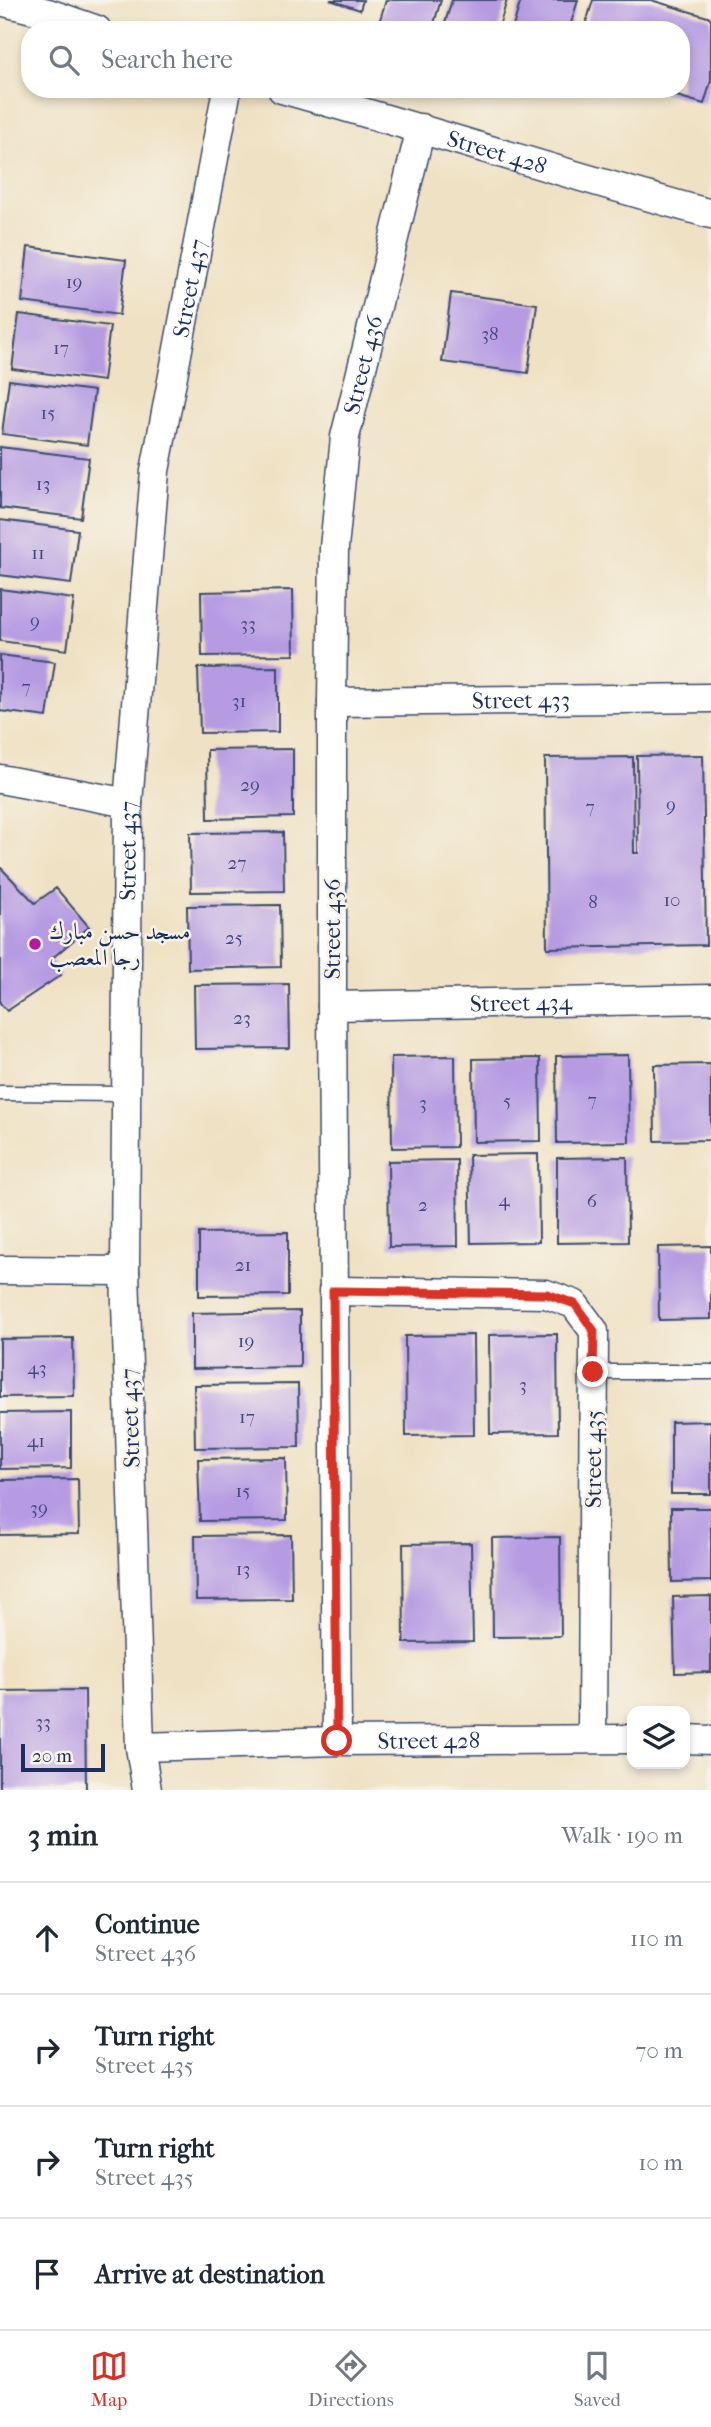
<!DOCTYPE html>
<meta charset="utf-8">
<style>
body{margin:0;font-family:"IM FELL French Canon",Amiri,serif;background:#f6f6f7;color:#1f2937}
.controls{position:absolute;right:21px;bottom:21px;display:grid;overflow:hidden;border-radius:14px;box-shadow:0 4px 10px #0003}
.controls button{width:63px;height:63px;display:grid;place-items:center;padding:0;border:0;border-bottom:2px solid #e0e1e3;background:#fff;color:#1f2937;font:35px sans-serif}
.scale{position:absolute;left:21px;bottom:18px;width:84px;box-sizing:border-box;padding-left:7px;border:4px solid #1b2f5e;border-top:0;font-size:19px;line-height:24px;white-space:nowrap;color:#1b2f5e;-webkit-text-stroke:5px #f7f3e8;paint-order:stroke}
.stop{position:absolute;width:21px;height:21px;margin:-16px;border:5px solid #d93025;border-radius:50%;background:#fff}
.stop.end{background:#d93025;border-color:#fff;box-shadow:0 2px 7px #0008}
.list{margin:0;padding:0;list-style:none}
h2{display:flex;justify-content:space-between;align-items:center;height:91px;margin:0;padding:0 28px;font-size:30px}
h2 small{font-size:23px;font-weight:400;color:#747a83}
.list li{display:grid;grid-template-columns:46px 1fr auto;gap:21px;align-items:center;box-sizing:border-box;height:112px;padding:0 28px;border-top:2px solid #e0e1e3}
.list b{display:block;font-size:26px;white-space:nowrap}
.list p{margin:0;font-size:23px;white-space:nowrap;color:#747a83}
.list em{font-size:23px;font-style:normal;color:#747a83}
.icon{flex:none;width:38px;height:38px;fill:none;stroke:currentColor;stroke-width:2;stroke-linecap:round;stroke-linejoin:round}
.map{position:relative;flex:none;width:711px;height:1790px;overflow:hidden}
.search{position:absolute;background:#fff;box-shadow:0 4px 10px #0003;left:21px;right:21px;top:21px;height:77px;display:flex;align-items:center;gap:18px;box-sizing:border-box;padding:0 24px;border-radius:28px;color:#747a83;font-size:26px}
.sheet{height:539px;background:#fff}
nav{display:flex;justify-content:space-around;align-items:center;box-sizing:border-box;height:98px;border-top:2px solid #e0e1e3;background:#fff;font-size:19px;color:#747a83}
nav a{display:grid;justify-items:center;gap:4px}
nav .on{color:#d93025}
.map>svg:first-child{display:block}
.building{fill:#b69be3}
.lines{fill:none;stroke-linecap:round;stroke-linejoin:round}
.lane-casing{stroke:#3b4a6d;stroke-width:17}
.street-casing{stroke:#3b4a6d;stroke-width:31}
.lane{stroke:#fff;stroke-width:14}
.street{stroke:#fff;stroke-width:28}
.route{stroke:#d93025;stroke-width:9}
.poi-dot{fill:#b5179e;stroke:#f7f3e8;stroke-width:2.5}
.labels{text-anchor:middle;stroke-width:5;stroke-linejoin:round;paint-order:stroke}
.number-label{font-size:19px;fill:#424a7f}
.street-label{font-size:23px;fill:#1b2f5e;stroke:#f7f3e8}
.poi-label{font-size:23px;fill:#1b2f5e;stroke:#f7f3e8;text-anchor:start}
</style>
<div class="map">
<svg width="711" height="1790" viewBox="0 0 711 1790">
<rect width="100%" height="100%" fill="#f7f3e8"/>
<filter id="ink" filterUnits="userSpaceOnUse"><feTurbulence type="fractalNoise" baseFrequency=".0143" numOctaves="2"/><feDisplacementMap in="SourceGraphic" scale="14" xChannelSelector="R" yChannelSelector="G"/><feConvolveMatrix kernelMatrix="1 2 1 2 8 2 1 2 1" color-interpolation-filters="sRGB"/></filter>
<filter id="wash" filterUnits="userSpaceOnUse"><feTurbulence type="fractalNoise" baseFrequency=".00686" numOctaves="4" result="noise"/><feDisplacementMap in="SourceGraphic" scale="28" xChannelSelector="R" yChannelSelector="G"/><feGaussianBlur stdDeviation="1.57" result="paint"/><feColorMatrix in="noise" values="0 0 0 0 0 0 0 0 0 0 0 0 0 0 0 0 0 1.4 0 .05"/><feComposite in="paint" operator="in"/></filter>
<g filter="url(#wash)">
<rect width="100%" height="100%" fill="#efe1c3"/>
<g id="blocks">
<path class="building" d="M330,0H363L360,10Z
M386,0H441L432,30H402L379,23Z
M452,0H507L498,30H443Z
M521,0H578L569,30H512Z
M593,0H651L711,18V81L704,104L656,90L681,89V30H584Z
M28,247L126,260L119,315L22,302Z
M451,293L537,304L528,373L442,362Z
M19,314L110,326L103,381L12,369Z
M9,380L94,391L87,445L2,434Z
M0,447L89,458L81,518L0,508Z
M0,520L78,530L71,584L0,575Z
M0,589L74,599L67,650L0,641Z
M293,590L294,655L202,656L201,592Z
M0,655L55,662L47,717L0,711Z
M278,667V732L200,733L198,668Z
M293,749V817L208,819L207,750Z
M703,755L706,945L547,948L545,758L633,757L634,853H638L637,756Z
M283,832L284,891L191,892L190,833Z
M0,867L35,903L56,888L89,927L50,960L61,975L7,1011L0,1003Z
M280,905L281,967L188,969L187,906Z
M289,984L290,1048L195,1049L194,985Z
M628,1055L629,1142L557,1143L556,1056Z
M455,1056L456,1147L392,1148L391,1057Z
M540,1058L541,1141L474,1142L473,1059Z
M711,1064V1140L655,1141L654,1065Z
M538,1154L539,1242L471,1243L469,1155Z
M627,1157L628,1242L557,1243V1158Z
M457,1160L458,1246L389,1247L388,1161Z
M288,1232V1295L199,1296V1233Z
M711,1246V1319L659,1320L658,1247Z
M300,1311V1367L192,1369V1313Z
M557,1334L558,1433L490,1434L489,1335Z
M473,1335L474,1435L406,1436L405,1336Z
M73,1338L74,1396L0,1397V1339Z
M298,1384L299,1447L195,1448L194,1385Z
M71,1412V1468L0,1469V1413Z
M711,1421V1494H671V1422Z
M286,1458L287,1520L200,1521L198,1459Z
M78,1479L79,1534L0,1535V1480Z
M671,1508H711V1581L672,1582Z
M291,1535L292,1599L196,1600L195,1536Z
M560,1537L561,1636L493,1637L492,1538Z
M471,1543L473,1642L404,1643L403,1544Z
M711,1596V1672L675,1673L673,1597Z
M85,1690L86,1790H0V1691Z"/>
</g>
</g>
<g filter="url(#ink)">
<use href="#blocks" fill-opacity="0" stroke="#3b4a6d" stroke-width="2"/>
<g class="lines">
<defs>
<path id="lane" d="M0,1093L126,1094
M593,1372H711"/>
<g id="street">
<path d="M0,1L48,13L97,30"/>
<path id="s1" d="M282,89C426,129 567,175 711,214"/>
<path id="s2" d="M332,702L711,698"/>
<path d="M0,779L128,803"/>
<path id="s3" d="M332,1006L711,999"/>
<path d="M0,1270L125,1271"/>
<path d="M333,1291L546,1294L574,1304L594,1331L592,1738"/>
<path d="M685,1739L711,1740"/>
<path id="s4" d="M337,1741L332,1006V702L334,548L345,437L421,128"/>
<path id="s5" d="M140,1747L337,1741L632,1739"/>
<path id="s6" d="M147,1790L140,1747L125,1271L128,803L155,471L227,89"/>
</g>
</defs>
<use href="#lane" class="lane-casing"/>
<use href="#street" class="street-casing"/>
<use href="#lane" class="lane"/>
<use href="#street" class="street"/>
</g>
</g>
<g class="lines" filter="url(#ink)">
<path class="route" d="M337,1741L333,1291L547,1294L575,1304L594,1331L593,1372"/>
</g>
<circle class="poi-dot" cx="35" cy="944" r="7"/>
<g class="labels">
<g class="number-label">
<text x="74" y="288">19</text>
<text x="490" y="340">38</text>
<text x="61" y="354">17</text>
<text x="48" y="419">15</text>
<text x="43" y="490">13</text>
<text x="38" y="559">11</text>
<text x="35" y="627">9</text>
<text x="248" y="630">33</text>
<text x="26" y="693">7</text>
<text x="239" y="707">31</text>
<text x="250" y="791">29</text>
<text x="671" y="811">9</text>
<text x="590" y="813">7</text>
<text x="237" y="869">27</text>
<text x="672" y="906">10</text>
<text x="593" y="908">8</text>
<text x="234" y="944">25</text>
<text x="242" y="1024">23</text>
<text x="592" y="1106">7</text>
<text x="507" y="1107">5</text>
<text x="423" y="1109">3</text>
<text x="504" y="1206">4</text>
<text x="592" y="1207">6</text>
<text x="423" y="1211">2</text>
<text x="243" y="1271">21</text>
<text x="246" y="1347">19</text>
<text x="37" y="1374">43</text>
<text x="523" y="1391">3</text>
<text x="247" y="1423">17</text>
<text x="36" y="1447">41</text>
<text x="243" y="1497">15</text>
<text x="39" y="1514">39</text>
<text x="243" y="1575">13</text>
<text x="43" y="1728">33</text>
</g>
<g class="street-label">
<text dy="8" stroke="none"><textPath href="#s1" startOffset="224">Street 428</textPath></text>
<text dy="8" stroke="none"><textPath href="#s6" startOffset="1507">Street 437</textPath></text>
<text dy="8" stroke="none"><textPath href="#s4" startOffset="1379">Street 436</textPath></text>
<text dy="8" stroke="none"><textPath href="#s2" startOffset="189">Street 433</textPath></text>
<text dy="8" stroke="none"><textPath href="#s6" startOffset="940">Street 437</textPath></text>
<text transform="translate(332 929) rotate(-90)" y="8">Street 436</text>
<text dy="8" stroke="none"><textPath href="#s3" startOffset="189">Street 434</textPath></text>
<text transform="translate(130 1418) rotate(-92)" y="8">Street 437</text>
<text transform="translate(593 1459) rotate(-90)" y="8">Street 435</text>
<text dy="8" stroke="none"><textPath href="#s5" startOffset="289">Street 428</textPath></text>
</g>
<g class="poi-label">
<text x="49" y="939">مسجد حسن مبارك<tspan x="49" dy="26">رجا المعصب</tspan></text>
</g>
</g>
</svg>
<div class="controls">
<button><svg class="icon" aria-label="layers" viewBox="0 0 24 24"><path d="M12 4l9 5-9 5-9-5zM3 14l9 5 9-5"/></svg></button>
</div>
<div class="scale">20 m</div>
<div class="stop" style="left:337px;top:1741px"></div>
<div class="stop end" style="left:593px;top:1372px"></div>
<div class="search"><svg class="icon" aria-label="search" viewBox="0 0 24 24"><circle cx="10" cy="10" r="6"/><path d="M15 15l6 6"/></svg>Search here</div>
</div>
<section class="sheet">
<h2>3 min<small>Walk · 190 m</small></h2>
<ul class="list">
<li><svg class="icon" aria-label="ahead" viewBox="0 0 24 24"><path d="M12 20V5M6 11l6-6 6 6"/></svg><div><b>Continue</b><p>Street 436</p></div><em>110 m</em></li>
<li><svg class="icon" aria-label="right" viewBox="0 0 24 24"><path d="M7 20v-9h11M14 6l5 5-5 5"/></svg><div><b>Turn right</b><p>Street 435</p></div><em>70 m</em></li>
<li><svg class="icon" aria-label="right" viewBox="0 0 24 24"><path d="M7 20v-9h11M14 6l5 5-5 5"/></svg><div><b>Turn right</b><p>Street 435</p></div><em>10 m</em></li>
<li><svg class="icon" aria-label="arrive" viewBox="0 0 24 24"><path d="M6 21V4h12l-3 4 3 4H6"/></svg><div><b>Arrive at destination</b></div></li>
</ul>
</section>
<nav>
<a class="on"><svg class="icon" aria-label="map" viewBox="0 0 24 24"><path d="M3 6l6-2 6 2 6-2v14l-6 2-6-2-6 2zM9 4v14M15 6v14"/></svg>Map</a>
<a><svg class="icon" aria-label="directions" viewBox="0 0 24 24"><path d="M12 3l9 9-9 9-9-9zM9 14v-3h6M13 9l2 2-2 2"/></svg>Directions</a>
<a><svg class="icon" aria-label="saved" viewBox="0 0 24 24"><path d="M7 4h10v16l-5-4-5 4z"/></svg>Saved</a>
</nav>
